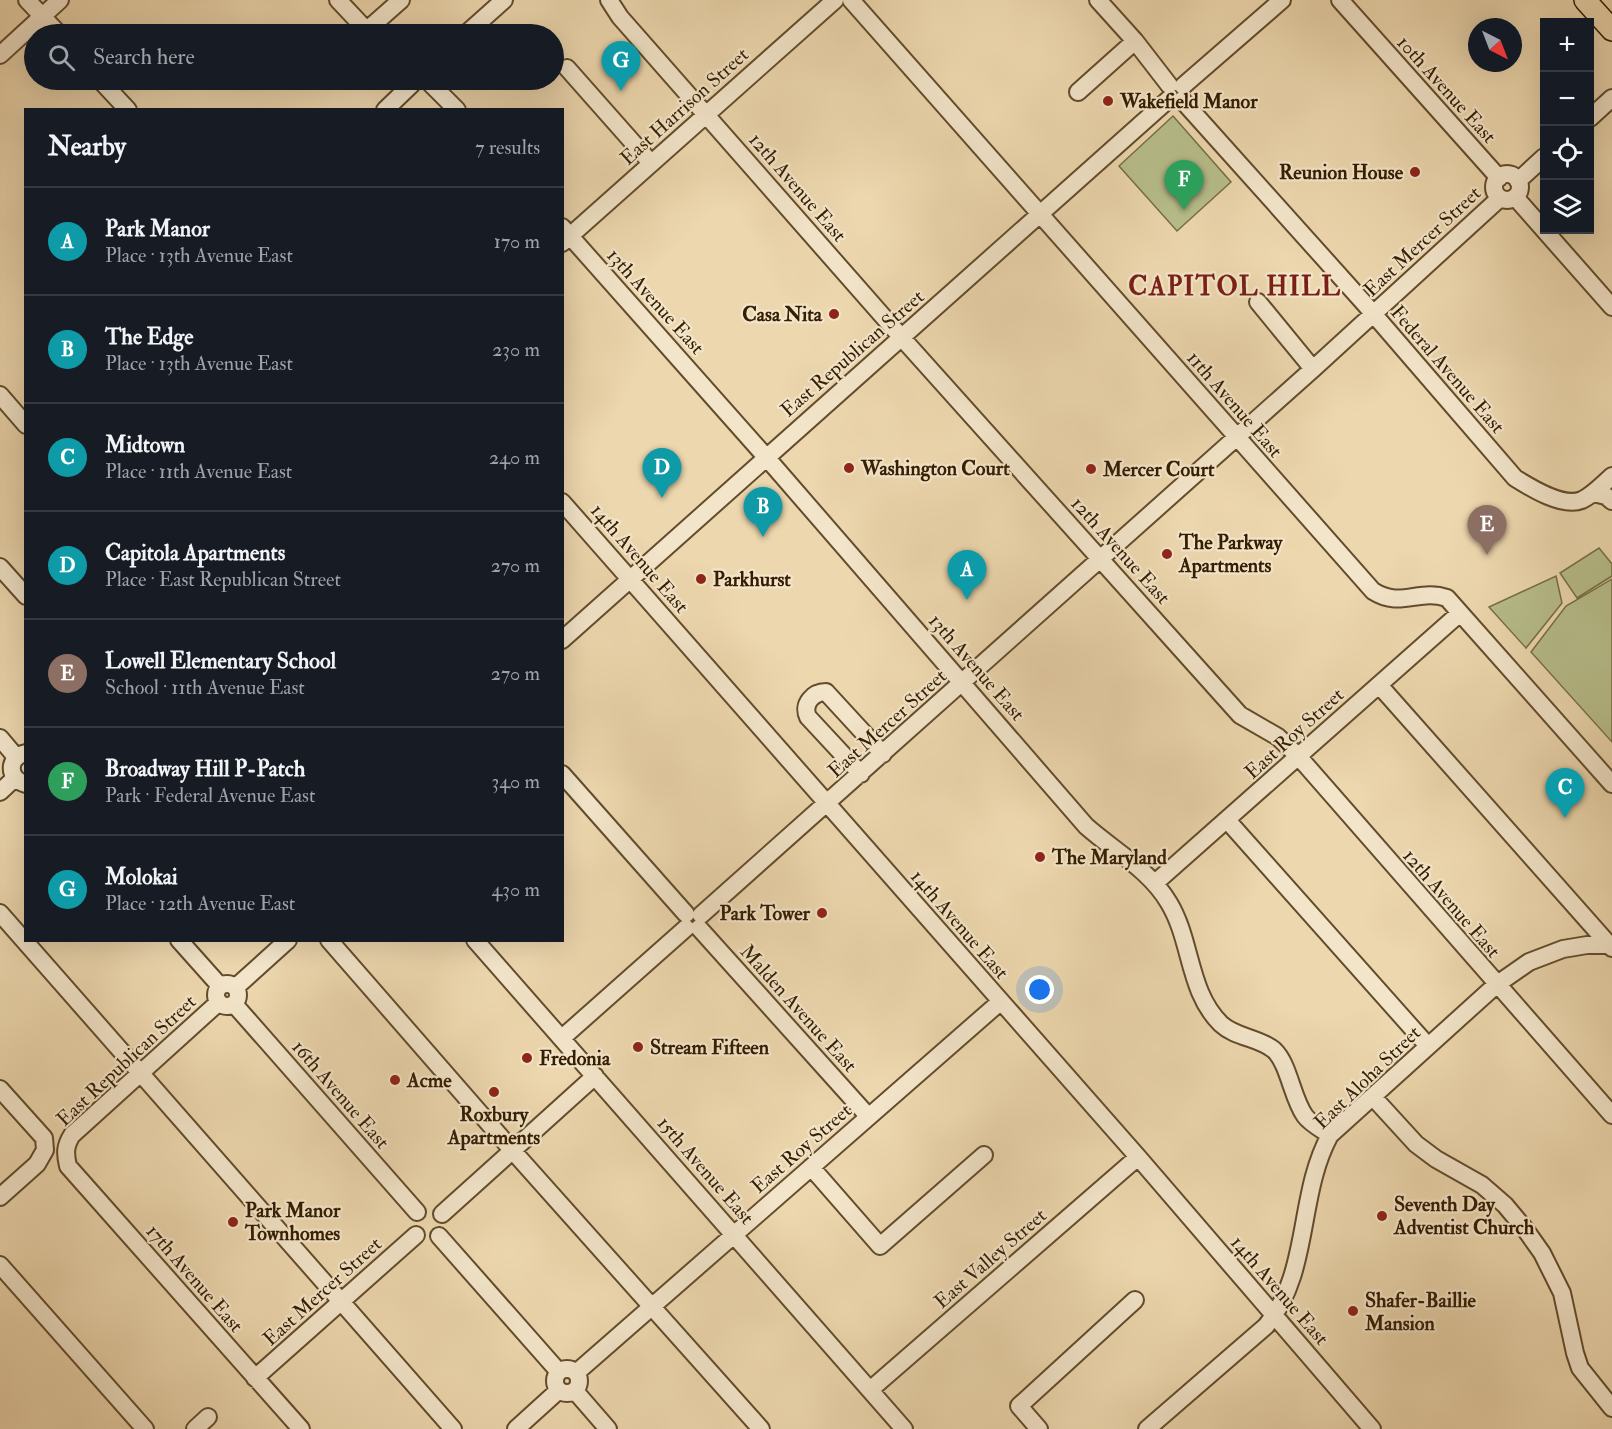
<!DOCTYPE html>
<meta charset="utf-8">
<style>
body{margin:0;font-family:"IM FELL Double Pica",serif;background:#242831;color:#f1f3f6}
.controls{position:absolute;right:18px;top:18px;display:grid;overflow:hidden;border-radius:0px;box-shadow:0 6px 24px #0002}
.controls button{width:54px;height:54px;display:grid;place-items:center;padding:0;border:0;border-bottom:2px solid #363941;background:#171b24;color:#f1f3f6;font:30px sans-serif}
.compass{position:absolute;left:1468px;top:18px;width:54px;height:54px;border-radius:50%;background:#171b24;box-shadow:0 6px 24px #0002;rotate:138deg}
.you{position:absolute;left:1040px;top:990px;width:21px;height:21px;margin:-15px;border:4px solid #fff;border-radius:50%;background:#1a73e8;box-shadow:0 0 0 9px #1a73e833}
.badge{display:grid;place-items:center;width:39px;height:39px;border-radius:50%;background:#c59692;color:#fff;font-size:20px;font-weight:700}
.pin{position:absolute;translate:-50% -50px;filter:drop-shadow(0 2px 3px #0008)}
.pin::after{content:'';position:absolute;top:32px;width:21px;height:18px;background:inherit;clip-path:polygon(0 0,100% 0,50% 100%)}
.list{margin:0;padding:0;list-style:none}
h2{display:flex;justify-content:space-between;align-items:center;height:78px;margin:0;padding:0 24px;font-size:26px}
h2 small{font-size:20px;font-weight:400;color:#9ea1a6}
.list li{display:grid;grid-template-columns:39px 1fr auto;gap:18px;align-items:center;box-sizing:border-box;height:108px;padding:0 24px;border-top:2px solid #363941}
.list b{display:block;font-size:22px;white-space:nowrap}
.list p{margin:0;font-size:20px;white-space:nowrap;color:#9ea1a6}
.list em{font-size:20px;font-style:normal;color:#9ea1a6}
.icon{flex:none;width:33px;height:33px;fill:none;stroke:currentColor;stroke-width:2;stroke-linecap:round;stroke-linejoin:round}
.map{position:relative;flex:none;width:1612px;height:1429px;overflow:hidden}
.search{position:absolute;background:#171b24;box-shadow:0 6px 24px #0002;left:24px;top:24px;width:540px;height:66px;display:flex;align-items:center;gap:15px;box-sizing:border-box;padding:0 21px;border-radius:33px;color:#9ea1a6;font-size:22px}
.panel{position:absolute;background:#171b24;box-shadow:0 6px 24px #0002;left:24px;top:108px;width:540px;height:834px;border-radius:0px}
.map>svg:first-child{display:block}
.green{fill:#b7be8b;stroke:#766e46;stroke-width:1.5}
.lines{fill:none;stroke-linecap:round;stroke-linejoin:round}
.minor-casing{stroke:#624c2c;stroke-width:20}
.major-casing{stroke:#341d00;stroke-width:24}
.minor{stroke:#f3e5ca;stroke-width:16}
.major{stroke:#edd7ae;stroke-width:21}
.poi-dot{fill:#8f2418;stroke:#f3e5ca;stroke-width:2}
.labels{text-anchor:middle;stroke-width:4.5;stroke-linejoin:round;paint-order:stroke}
.street-label{font-size:20px;fill:#341d00;stroke:#f3e5ca}
.poi-label{font-size:20px;font-weight:bold;fill:#341d00;stroke:#f3e5ca;text-anchor:start}
.district-label{font-size:26px;font-weight:bold;letter-spacing:1.5px;fill:#7a1f14;stroke:#f3e5ca}
</style>
<div class="map">
<svg width="1612" height="1429" viewBox="0 0 1612 1429">
<rect width="100%" height="100%" fill="#edd7ae"/>
<filter id="stains"><feTurbulence type="fractalNoise" baseFrequency=".00333" numOctaves="4"/><feColorMatrix values="0 0 0 0 .2 0 0 0 0 .09 0 0 0 0 .02 0 0 0 .5 -.17"/></filter>
<radialGradient id="worn" r=".72"><stop offset=".6" stop-color="#630" stop-opacity="0"/><stop offset="1" stop-color="#630" stop-opacity=".3"/></radialGradient>
<path class="green" d="M1173,116L1231,182L1177,231L1119,166Z
M1599,548L1612,564V576L1577,598L1560,573Z
M1556,576L1562,603L1526,648L1489,607Z
M1612,579V742L1531,652L1566,606Z"/>
<g class="lines">
<defs>
<path id="minor" d="M27,0L59,34
M338,0L370,34
M609,0L620,17L902,338L1240,715L1278,737L1298,756L1612,1115
M851,0L1373,591C1401,609 1419,588 1447,598L1612,784
M1098,0L1135,41L1169,85
M1340,0L1499,178
M366,31L401,0
M466,34L504,0
M0,55L60,0
M567,68L651,163
M100,80L128,110
M431,84L457,110
M1183,86L1282,0
M1078,92L1135,41
M1182,100L1364,303L1515,478C1531,488 1563,508 1582,500C1593,495 1603,484 1612,476
M385,110L412,84
M1590,118L1612,98
M1494 187a13 13 0 1 1 26 0a13 13 0 1 1-26 0Z
M1518,181L1544,157
M1515,197L1612,307
M562,227L766,457L1086,826C1114,851 1150,870 1169,903C1192,941 1188,992 1221,1024C1236,1038 1258,1037 1274,1050C1289,1064 1292,1098 1305,1116C1311,1124 1323,1130 1330,1135
M562,243L835,0
M1258,302L1313,369
M0,395L26,425
M1593,493L1606,496L1612,501
M562,502L1138,1157L1372,1429
M0,567L26,596
M562,640L1169,99
M1379,685L1612,948
M0,738L16,757
M26,753C7,757 7,779 26,784
M562,774L686,914
M861,774L808,717C802,704 813,692 826,692L883,754
M0,792L15,778
M1227,820L1428,1046
M1155,883L1460,613
M0,913L453,1429
M701,915L1313,369L1500,198
M699,928L868,1116
M179,940L220,986
M329,940L512,1150L761,1429
M475,940L904,1429
M216 995a11 11 0 1 1 22 0a11 11 0 1 1-22 0Z
M236,987L288,940
M219,1002L72,1135C65,1146 65,1153 68,1166L301,1429
M234,1004L417,1212
M562,1038L686,928
M0,1089L44,1138L45,1150L37,1164L0,1197
M1373,1097L1416,1144L1436,1159L1482,1185L1505,1205L1525,1229L1542,1253L1562,1293L1575,1353L1580,1368L1612,1408
M811,1167L880,1246L984,1155
M442,1214L595,1076
M439,1236L559,1372
M0,1265L145,1429
M555 1381a12 12 0 1 1 24 0a12 12 0 1 1-24 0Z
M576,1373L1000,1002
M255,1378L416,1235
M870,1390L1138,1157
M575,1391L608,1429
M195,1429L208,1417
M516,1429L559,1390
M1039,1429L1019,1406L1135,1300
M1147,1429L1266,1326C1311,1272 1297,1195 1330,1135L1496,985L1529,962L1563,949L1587,945H1612"/>
<path id="major" d="M1585,0L1612,30"/>
</defs>
<use href="#minor" class="minor-casing"/>
<use href="#major" class="major-casing"/>
<use href="#minor" class="minor"/>
<use href="#major" class="major"/>
</g>
<g class="poi-dot">
<circle cx="1108" cy="101" r="6"/>
<circle cx="1415" cy="172" r="6"/>
<circle cx="834" cy="314" r="6"/>
<circle cx="849" cy="468" r="6"/>
<circle cx="1091" cy="469" r="6"/>
<circle cx="1167" cy="554" r="6"/>
<circle cx="701" cy="579" r="6"/>
<circle cx="1040" cy="857" r="6"/>
<circle cx="822" cy="913" r="6"/>
<circle cx="638" cy="1047" r="6"/>
<circle cx="527" cy="1058" r="6"/>
<circle cx="395" cy="1080" r="6"/>
<circle cx="494" cy="1092" r="6"/>
<circle cx="1382" cy="1216" r="6"/>
<circle cx="233" cy="1222" r="6"/>
<circle cx="1353" cy="1311" r="6"/>
</g>
<g class="labels">
<g class="street-label">
<text transform="translate(1447 89) rotate(48)" y="7">10th Avenue East</text>
<text transform="translate(684 106) rotate(-42)" y="7">East Harrison Street</text>
<text transform="translate(798 187) rotate(49)" y="7">12th Avenue East</text>
<text transform="translate(1422 241) rotate(-43)" y="7">East Mercer Street</text>
<text transform="translate(656 301) rotate(48)" y="7">13th Avenue East</text>
<text transform="translate(852 353) rotate(-41)" y="7">East Republican Street</text>
<text transform="translate(1448 369) rotate(49)" y="7">Federal Avenue East</text>
<text transform="translate(1235 404) rotate(49)" y="7">11th Avenue East</text>
<text transform="translate(1121 550) rotate(48)" y="7">12th Avenue East</text>
<text transform="translate(640 558) rotate(49)" y="7">14th Avenue East</text>
<text transform="translate(977 667) rotate(49)" y="7">13th Avenue East</text>
<text transform="translate(887 723) rotate(-42)" y="7">East Mercer Street</text>
<text transform="translate(1294 733) rotate(-42)" y="7">East Roy Street</text>
<text transform="translate(1452 903) rotate(49)" y="7">12th Avenue East</text>
<text transform="translate(960 924) rotate(49)" y="7">14th Avenue East</text>
<text transform="translate(799 1008) rotate(48)" y="7">Malden Avenue East</text>
<text transform="translate(126 1060) rotate(-43)" y="7">East Republican Street</text>
<text transform="translate(1367 1077) rotate(-44)" y="7">East Aloha Street</text>
<text transform="translate(341 1094) rotate(49)" y="7">16th Avenue East</text>
<text transform="translate(801 1148) rotate(-41)" y="7">East Roy Street</text>
<text transform="translate(706 1170) rotate(49)" y="7">15th Avenue East</text>
<text transform="translate(990 1258) rotate(-41)" y="7">East Valley Street</text>
<text transform="translate(195 1278) rotate(49)" y="7">17th Avenue East</text>
<text transform="translate(1280 1290) rotate(49)" y="7">14th Avenue East</text>
<text transform="translate(322 1291) rotate(-42)" y="7">East Mercer Street</text>
</g>
<g class="poi-label">
<text x="1120" y="108">Wakefield Manor</text>
<text x="1403" y="179" text-anchor="end">Reunion House</text>
<text x="822" y="321" text-anchor="end">Casa Nita</text>
<text x="861" y="475">Washington Court</text>
<text x="1103" y="476">Mercer Court</text>
<text x="1179" y="549">The Parkway<tspan x="1179" dy="23">Apartments</tspan></text>
<text x="713" y="586">Parkhurst</text>
<text x="1052" y="864">The Maryland</text>
<text x="810" y="920" text-anchor="end">Park Tower</text>
<text x="650" y="1054">Stream Fifteen</text>
<text x="539" y="1065">Fredonia</text>
<text x="407" y="1087">Acme</text>
<text x="494" y="1121" text-anchor="middle">Roxbury<tspan x="494" dy="23">Apartments</tspan></text>
<text x="1394" y="1211">Seventh Day<tspan x="1394" dy="23">Adventist Church</tspan></text>
<text x="245" y="1217">Park Manor<tspan x="245" dy="23">Townhomes</tspan></text>
<text x="1365" y="1307">Shafer-Baillie<tspan x="1365" dy="23">Mansion</tspan></text>
</g>
<g class="district-label">
<text x="1235" y="295">CAPITOL HILL</text>
</g>
</g>
<rect width="100%" height="100%" filter="url(#stains)"/>
<rect width="100%" height="100%" fill="url(#worn)"/>
</svg>
<div class="controls">
<button>+</button>
<button>−</button>
<button><svg class="icon" aria-label="locate" viewBox="0 0 24 24"><circle cx="12" cy="12" r="6"/><path d="M12 2v4M12 18v4M2 12h4M18 12h4"/></svg></button>
<button><svg class="icon" aria-label="layers" viewBox="0 0 24 24"><path d="M12 4l9 5-9 5-9-5zM3 14l9 5 9-5"/></svg></button>
</div>
<svg class="compass" viewBox="-18 -18 36 36"><path d="M0-13l5 13h-10z" fill="#e53935"/><path d="M0 13l5-13h-10z" fill="#9ea1a6"/></svg>
<div class="you"></div>
<div class="pin badge" style="left:967px;top:600px;background:#0f9aa8">A</div>
<div class="pin badge" style="left:763px;top:537px;background:#0f9aa8">B</div>
<div class="pin badge" style="left:1565px;top:818px;background:#0f9aa8">C</div>
<div class="pin badge" style="left:662px;top:498px;background:#0f9aa8">D</div>
<div class="pin badge" style="left:1487px;top:555px;background:#8d6e63">E</div>
<div class="pin badge" style="left:1184px;top:210px;background:#2e9e5b">F</div>
<div class="pin badge" style="left:621px;top:91px;background:#0f9aa8">G</div>
<div class="search"><svg class="icon" aria-label="search" viewBox="0 0 24 24"><circle cx="10" cy="10" r="6"/><path d="M15 15l6 6"/></svg>Search here</div>
<section class="panel">
<h2>Nearby<small>7 results</small></h2>
<ul class="list">
<li><span class="badge" style="background:#0f9aa8">A</span><div><b>Park Manor</b><p>Place · 13th Avenue East</p></div><em>170 m</em></li>
<li><span class="badge" style="background:#0f9aa8">B</span><div><b>The Edge</b><p>Place · 13th Avenue East</p></div><em>230 m</em></li>
<li><span class="badge" style="background:#0f9aa8">C</span><div><b>Midtown</b><p>Place · 11th Avenue East</p></div><em>240 m</em></li>
<li><span class="badge" style="background:#0f9aa8">D</span><div><b>Capitola Apartments</b><p>Place · East Republican Street</p></div><em>270 m</em></li>
<li><span class="badge" style="background:#8d6e63">E</span><div><b>Lowell Elementary School</b><p>School · 11th Avenue East</p></div><em>270 m</em></li>
<li><span class="badge" style="background:#2e9e5b">F</span><div><b>Broadway Hill P-Patch</b><p>Park · Federal Avenue East</p></div><em>340 m</em></li>
<li><span class="badge" style="background:#0f9aa8">G</span><div><b>Molokai</b><p>Place · 12th Avenue East</p></div><em>430 m</em></li>
</ul>
</section>
</div>
